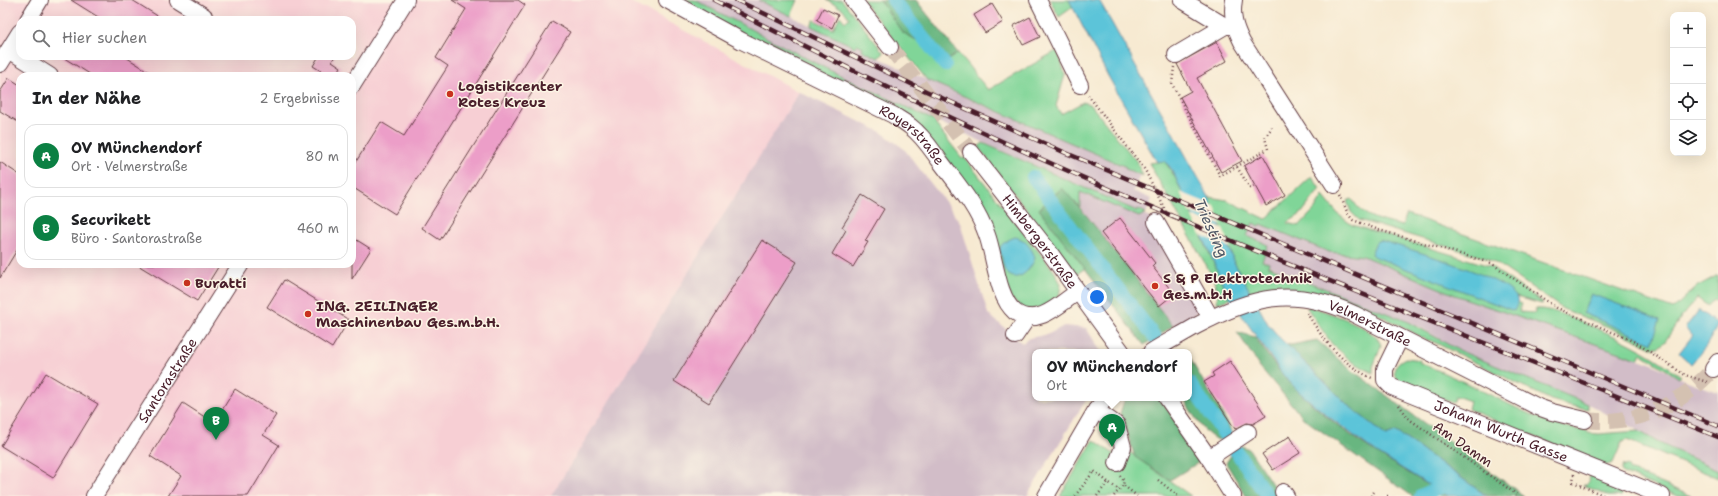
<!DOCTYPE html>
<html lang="de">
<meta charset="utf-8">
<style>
body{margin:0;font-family:"Shantell Sans",sans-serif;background:#f6f6f6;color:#202124}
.controls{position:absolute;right:12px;top:12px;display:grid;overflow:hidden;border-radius:8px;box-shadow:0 4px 16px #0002}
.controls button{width:36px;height:36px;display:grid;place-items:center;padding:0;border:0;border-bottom:1px solid #e0e0e0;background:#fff;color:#202124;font:20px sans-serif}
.you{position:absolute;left:1097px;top:297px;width:14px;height:14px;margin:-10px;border:3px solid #fff;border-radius:50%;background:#1a73e8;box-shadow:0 0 0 6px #1a73e833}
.badge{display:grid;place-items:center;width:26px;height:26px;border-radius:50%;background:#0b8043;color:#fff;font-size:13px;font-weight:700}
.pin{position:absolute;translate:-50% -33px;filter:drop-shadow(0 1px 2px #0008)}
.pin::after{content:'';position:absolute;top:21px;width:14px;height:12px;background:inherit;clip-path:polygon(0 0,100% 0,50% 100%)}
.popup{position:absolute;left:1032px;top:349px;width:160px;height:52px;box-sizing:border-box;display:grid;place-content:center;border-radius:8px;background:#fff;filter:drop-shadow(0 1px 3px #0005);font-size:13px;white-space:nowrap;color:#757577}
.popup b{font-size:15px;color:#202124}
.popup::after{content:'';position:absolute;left:50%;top:100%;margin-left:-8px;border:8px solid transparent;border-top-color:#fff}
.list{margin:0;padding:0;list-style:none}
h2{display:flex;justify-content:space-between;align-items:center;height:52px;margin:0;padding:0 16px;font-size:17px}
h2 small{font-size:13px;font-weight:400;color:#757577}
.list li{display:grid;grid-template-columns:26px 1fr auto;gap:12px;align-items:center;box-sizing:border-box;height:64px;margin:0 8px 8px;padding:0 8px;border:1px solid #e0e0e0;border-radius:12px}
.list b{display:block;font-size:15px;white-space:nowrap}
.list p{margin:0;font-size:13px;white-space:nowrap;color:#757577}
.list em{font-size:13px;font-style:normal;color:#757577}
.icon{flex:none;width:22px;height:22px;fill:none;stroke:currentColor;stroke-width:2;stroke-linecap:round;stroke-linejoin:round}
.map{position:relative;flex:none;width:1718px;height:496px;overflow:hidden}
.search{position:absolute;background:#fff;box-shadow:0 4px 16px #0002;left:16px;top:16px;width:340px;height:44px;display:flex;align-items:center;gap:10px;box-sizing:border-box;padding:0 14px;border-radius:12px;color:#757577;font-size:15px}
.panel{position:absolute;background:#fff;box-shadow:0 4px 16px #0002;left:16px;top:72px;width:340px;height:196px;border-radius:12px}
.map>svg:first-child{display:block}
.built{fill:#f7cfd4;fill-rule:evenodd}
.industrial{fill:#d2bdc8}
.green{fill:#80d598;stroke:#657a62}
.forest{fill:#68b680;stroke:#596a56}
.water{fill:#5cc4d9;stroke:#537282}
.pier{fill:#f7ead2}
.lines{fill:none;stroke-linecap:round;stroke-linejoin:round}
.canal{stroke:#5cc4d9;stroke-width:14}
.building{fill:#ec9ec8}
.minor-tunnel{stroke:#d4c1b1;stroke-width:16;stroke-dasharray:16 8;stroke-linecap:butt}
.minor-casing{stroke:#643d44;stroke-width:18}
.path{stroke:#643d44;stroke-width:2.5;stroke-dasharray:1 3;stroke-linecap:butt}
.minor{stroke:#fff;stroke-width:16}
.rail-casing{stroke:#4a1f2b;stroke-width:4.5}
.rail{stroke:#fcf5e5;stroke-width:3;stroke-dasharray:9;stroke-linecap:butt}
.poi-dot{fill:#c8321e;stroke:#fcf5e5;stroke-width:1.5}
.labels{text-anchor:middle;stroke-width:3;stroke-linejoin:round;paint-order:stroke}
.poi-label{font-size:14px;font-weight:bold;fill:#4a1f2b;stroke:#fcf5e5;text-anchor:start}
.street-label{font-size:14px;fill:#4a1f2b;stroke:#fcf5e5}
.water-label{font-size:15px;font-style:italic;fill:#505968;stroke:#fcf5e5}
</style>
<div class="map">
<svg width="1718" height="496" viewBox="0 0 1718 496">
<rect width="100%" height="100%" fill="#fcf5e5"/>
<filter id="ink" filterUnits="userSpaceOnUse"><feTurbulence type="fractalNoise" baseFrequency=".025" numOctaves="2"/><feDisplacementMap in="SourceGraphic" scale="8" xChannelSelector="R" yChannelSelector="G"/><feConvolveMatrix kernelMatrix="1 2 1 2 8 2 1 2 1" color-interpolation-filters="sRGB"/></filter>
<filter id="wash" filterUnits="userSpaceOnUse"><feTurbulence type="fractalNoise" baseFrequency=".012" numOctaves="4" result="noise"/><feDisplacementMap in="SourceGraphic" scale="16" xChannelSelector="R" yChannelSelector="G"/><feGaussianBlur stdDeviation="0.9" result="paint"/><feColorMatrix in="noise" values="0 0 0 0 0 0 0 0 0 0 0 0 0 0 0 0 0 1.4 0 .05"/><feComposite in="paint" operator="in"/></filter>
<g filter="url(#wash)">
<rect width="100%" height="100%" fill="#f7ead2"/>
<path class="built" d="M0,0H627L799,92L881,132L904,149L950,208L960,223L988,314L1022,343L1030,338L1049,334L1064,326L1086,328L1101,352H1035V398H1087L1027,496H0ZM20,20H352V56H20ZM20,76H352V264H20Z"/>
<path class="industrial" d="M695,0H758L855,47L857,44L863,47L862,50L962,96L1127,167L1126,169L1140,175L1133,191L1152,199L1146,213L1138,210L1137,211L947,126L819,65Z
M799,92L881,132L904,149L950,208L960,223L988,314L1022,343L1030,338L1049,334L1064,326L1086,328L1101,352H1035V398H1087L1027,496H551Z
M1079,192L1139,216L1143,215L1168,225L1198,279L1202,308L1191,317L1173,326L1080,207Z
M1253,222L1260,226L1261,224L1329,252L1363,256L1455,295L1549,326L1655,365L1679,378L1718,392V470L1657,442L1639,431L1588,404L1458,350L1420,327L1268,265L1269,263L1262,261L1268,245L1247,236Z"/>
<path class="green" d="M674,0H695L819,65L937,122L936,125L962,158L964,157L1054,271L1061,284L1059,296L1043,308L1025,310L1011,299L986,219L921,129Z
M758,0H798L791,16Z
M826,0H842L884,53L878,58L862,50L863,47L857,44L855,47L811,26L814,20L833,29L840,16L845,22L849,18L843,9Z
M862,0H880L902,32L922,43L942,64L958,53L988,90L1058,50L1065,75L1056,106L1061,114L1083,102L1090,104L1137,162L1143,176L1126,169V167L927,80Z
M1050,0H1069L1073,7L1059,17Z
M983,143L1137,211L1138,209L1146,213L1139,217L1080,192V207L1061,189L1039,209L1085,268L1077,274L1042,233L1044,232L978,147Z
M1165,161L1176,179L1230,299L1217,303L1218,292L1212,276L1149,163Z
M1312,176L1320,189L1301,214L1287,223L1299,226L1315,209L1323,196L1339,215L1352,225L1490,266L1543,303L1542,304L1516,297L1515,301L1522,304L1519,312L1535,313V309C1551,308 1565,316 1579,321C1618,337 1647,350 1681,376L1679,378L1641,353L1638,359L1455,295L1363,256L1329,252L1261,224L1260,226L1253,223L1247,236L1268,245L1262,261L1269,263L1268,266L1409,322L1458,350L1588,404V409L1572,406L1551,400L1430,340L1429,341C1398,325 1366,305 1331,297C1315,293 1296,293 1279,291V289L1250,292L1235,264L1209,197L1227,200L1266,219Z
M1352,199C1364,219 1380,220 1402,226L1407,214L1673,309L1696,287L1718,275V302L1714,299L1708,306L1697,298L1681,317L1664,343L1659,347H1651L1611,328L1563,309L1502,267L1486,258L1359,220L1351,212L1347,201Z
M1308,306C1324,311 1378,327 1381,346L1373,367V373L1351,361L1332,344L1307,308Z
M1406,358L1420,360L1419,362C1439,371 1459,379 1478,389C1514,406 1547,426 1587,431L1588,433L1599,434L1639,431L1657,442L1718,470V478L1627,440L1622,442L1613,463L1604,466L1468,409L1470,401L1456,396L1453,403C1437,397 1418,392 1403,383C1389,376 1393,363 1406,358Z
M1094,440L1114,454L1121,446L1191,496H1060Z
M1623,464V467L1627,465L1630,470L1691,496H1678L1623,473L1621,470Z
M1591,474L1624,488L1621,496H1608L1583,485L1587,484Z"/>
<path class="forest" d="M880,0H916L958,53L942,64L922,43L902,32Z
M1062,188L1087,216L1173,326L1144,345L1039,209Z
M1237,332L1255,337C1264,350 1273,364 1284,376C1329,426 1390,463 1448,496H1412L1303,418L1260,367Z
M1317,340L1345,365L1524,496H1487L1396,432L1386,436L1348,405L1286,344L1291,345Z
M1189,357L1232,431C1216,460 1191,410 1183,398H1189Z
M1125,398H1161L1201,461L1170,480L1135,457L1120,413Z
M1242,446L1249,449L1280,496H1246L1226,463L1233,452Z"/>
<path class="water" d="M1069,0H1099L1209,197L1235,264L1268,324L1280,338L1348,405L1386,436L1396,432L1487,496H1448L1437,490L1377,453L1329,417L1299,392L1283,375L1227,294L1209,251L1172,170L1165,161L1157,162L1108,76Z
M1015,237C1024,238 1033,249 1035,258C1032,268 1018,285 1007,273C1003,269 1003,263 1002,258C1001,255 999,251 1000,248C1001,243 1010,239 1015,237Z
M1380,240C1404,248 1510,277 1517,299C1518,304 1516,307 1514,311L1373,256L1371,254L1376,242Z
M1591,294L1660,320L1652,343L1583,313Z
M1699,310L1718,325L1706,346L1691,364L1679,353L1693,335L1685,328Z"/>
<path class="pier" d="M1180,192L1215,206L1222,226L1189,212Z
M1191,215L1223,229L1231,248L1200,235Z"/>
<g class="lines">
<path class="canal" d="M893,0L945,65
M1033,177L1166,352
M1189,383L1267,496
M1421,496L1450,483"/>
</g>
<g id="blocks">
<path class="building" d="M71,0H132L164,20H103Z
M452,0H518L525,5L395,214L352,187V168L381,122L404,136L448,66L436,58L466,9Z
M992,4L1003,22L985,33L974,15Z
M823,8L838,15L832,28L817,20Z
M1030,17L1040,37L1023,45L1013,26Z
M552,21L570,32L440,240L422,228Z
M1217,42L1227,61L1197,78L1242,161L1221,172L1180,97L1191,91L1177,64Z
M61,56H124L156,76H93Z
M319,56H335L332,61L341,67L335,76H329L313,66Z
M9,78L20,85V123L0,111V92Z
M1263,155L1285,195L1266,206L1244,166Z
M0,162L20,175V245L0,278Z
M862,195L884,209L865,241L868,242L853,267L832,254L846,230L842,227Z
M1120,218L1155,263L1152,266L1174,294L1159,306L1101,233Z
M352,237L371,249L352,279Z
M762,240L797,262L709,403L674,381Z
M136,264H220L197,301Z
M284,280L349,320L332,348L267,307Z
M1230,361L1266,416L1253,424L1247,423L1235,429L1204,382L1214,376L1212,373Z
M46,373L98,404L53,478L1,446Z
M235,389L276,415L263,435L279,445L248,496H168L181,476L150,456L183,403L214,423Z
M1290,436L1300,453L1273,470L1262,454Z"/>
</g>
</g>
<g filter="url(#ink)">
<use href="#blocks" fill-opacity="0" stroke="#643d44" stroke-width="1"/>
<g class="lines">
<path class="minor-tunnel" d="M890,47L971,152
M1585,420C1635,426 1680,406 1713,369"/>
<defs>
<g id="minor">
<path d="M178,0L204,16"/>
<path id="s1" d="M667,0L742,41L893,115C899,119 905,122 911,127C923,136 931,149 940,161C958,185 977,207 987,235C995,257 997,297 1015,312C1037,328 1060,304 1077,292"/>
<path d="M853,0L890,47"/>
<path d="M1038,0L1080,85"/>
<path d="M1182,0L1225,26H1234"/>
<path d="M1234,0C1231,16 1235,28 1242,42L1334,185"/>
<path d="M28,20L40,0"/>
<path d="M9,50L50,76"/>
<path d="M1176,55L1225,26"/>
<path d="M0,64L20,32"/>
<path d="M352,86L406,0"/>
<path id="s2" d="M971,152L1047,249L1122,352"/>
<path d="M1156,222L1211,318"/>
<path d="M1015,336L1028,317"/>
<path id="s3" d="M1400,338L1385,369V380L1392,387L1662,496"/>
<path id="s4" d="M1151,352C1165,343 1181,335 1196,326C1252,296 1293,286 1354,314L1538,407L1552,412L1585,420"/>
<path d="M1713,369L1718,362"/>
<path d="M1167,398L1209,458L1233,496"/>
<path d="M1096,410L1117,425L1123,447L1117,463"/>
<path d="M1209,458L1248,432"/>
<path d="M1283,492L1286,496"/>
<path id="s5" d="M94,496L241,264"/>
<path d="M1046,496L1096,410L1106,398"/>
</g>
</defs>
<use href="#minor" class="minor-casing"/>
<path class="path" d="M1174,67L1172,84L1220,176L1268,149L1265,138L1272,127
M1088,95L1145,170L1166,212
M1237,167L1250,188L1255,186
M1340,195L1348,214L1353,220L1379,230L1491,263L1557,308L1635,342L1685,375L1707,382
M1307,313C1323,340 1343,365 1372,378
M1399,405L1409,419L1519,496
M1574,474L1573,482L1605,496
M1120,476L1124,481L1123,485L1137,496
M1158,480L1178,496
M1075,496L1094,471L1108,482
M1097,496L1108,482L1119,490
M1114,496L1123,485
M1371,496L1374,492
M1387,496H1388"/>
<use href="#minor" class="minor"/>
<defs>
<path id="rail" d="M714,0C830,60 947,118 1066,170C1281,265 1501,348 1718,437
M736,0L926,91L1066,153L1718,426"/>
</defs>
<use href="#rail" class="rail-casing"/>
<use href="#rail" class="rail"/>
</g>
</g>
<g class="poi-dot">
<circle cx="450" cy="94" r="4"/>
<circle cx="187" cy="283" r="4"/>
<circle cx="1155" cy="286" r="4"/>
<circle cx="308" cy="314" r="4"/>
</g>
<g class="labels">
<g class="poi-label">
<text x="458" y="91">Logistikcenter<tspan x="458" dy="16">Rotes Kreuz</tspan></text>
<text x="1163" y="283">S &amp; P Elektrotechnik<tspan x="1163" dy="16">Ges.m.b.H</tspan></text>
<text x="195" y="288">Buratti</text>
<text x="316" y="311">ING. ZEILINGER<tspan x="316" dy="16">Maschinenbau Ges.m.b.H.</tspan></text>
</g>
<g class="street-label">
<text dy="5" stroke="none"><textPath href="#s1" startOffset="281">Royerstraße</textPath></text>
<text dy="5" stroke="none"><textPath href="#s2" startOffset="113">Himbergerstraße</textPath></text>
<text dy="5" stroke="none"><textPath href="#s4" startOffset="236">Velmerstraße</textPath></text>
<text dy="5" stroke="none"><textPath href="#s5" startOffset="137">Santorastraße</textPath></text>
<text dy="5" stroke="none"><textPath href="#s3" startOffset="173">Johann Wurth Gasse</textPath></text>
<text transform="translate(1463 444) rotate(35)" y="5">Am Damm</text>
</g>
<g class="water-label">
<text transform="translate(1211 228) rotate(66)" y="5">Triesting</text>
</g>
</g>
</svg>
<div class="controls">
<button>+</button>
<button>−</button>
<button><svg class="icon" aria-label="locate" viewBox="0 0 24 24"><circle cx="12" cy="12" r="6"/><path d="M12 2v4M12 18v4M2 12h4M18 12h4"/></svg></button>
<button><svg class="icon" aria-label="layers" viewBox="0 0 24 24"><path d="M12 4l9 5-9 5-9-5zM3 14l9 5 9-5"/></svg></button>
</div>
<div class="you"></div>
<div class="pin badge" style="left:1112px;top:447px">A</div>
<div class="popup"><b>OV Münchendorf</b>Ort</div>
<div class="pin badge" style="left:216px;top:440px">B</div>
<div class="search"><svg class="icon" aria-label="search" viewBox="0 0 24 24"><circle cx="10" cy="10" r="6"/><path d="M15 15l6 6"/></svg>Hier suchen</div>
<section class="panel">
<h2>In der Nähe<small>2 Ergebnisse</small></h2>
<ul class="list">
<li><span class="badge">A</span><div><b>OV Münchendorf</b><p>Ort · Velmerstraße</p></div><em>80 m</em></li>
<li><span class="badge">B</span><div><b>Securikett</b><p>Büro · Santorastraße</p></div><em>460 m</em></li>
</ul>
</section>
</div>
